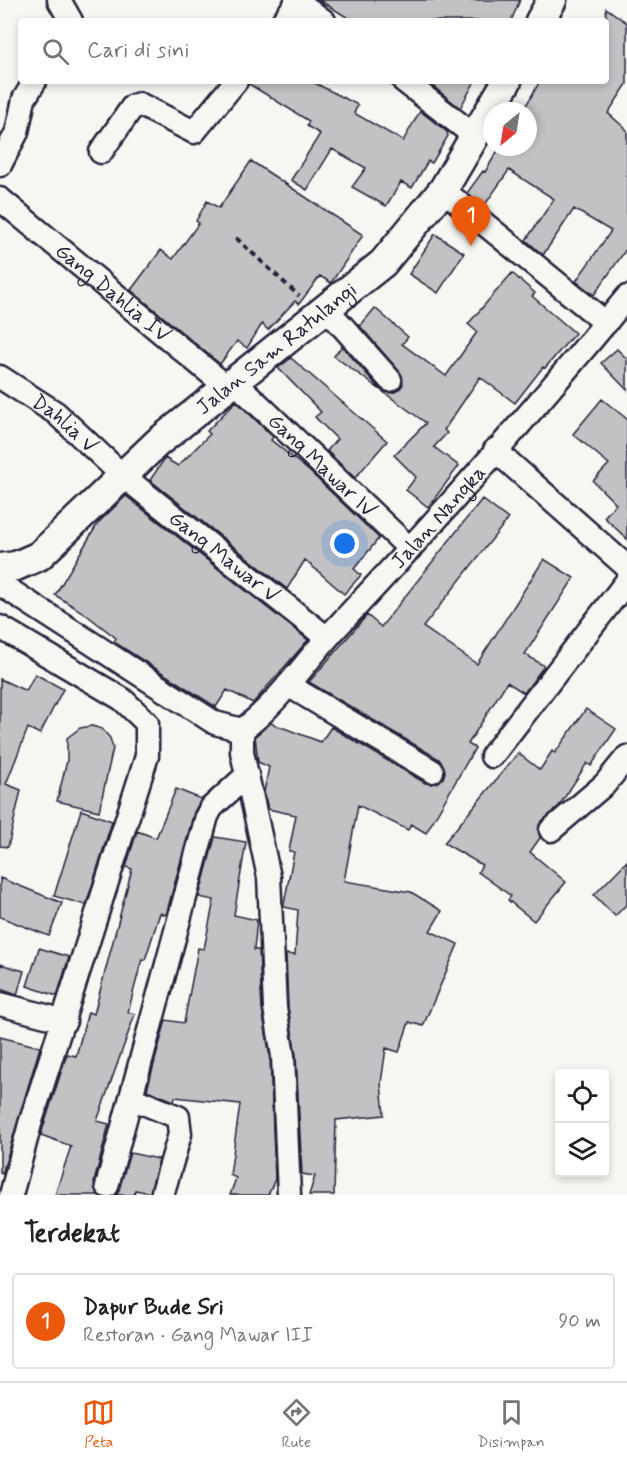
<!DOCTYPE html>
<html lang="id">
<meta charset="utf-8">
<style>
body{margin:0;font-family:Mynerve,sans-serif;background:#f2f2f2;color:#222}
.controls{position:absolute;right:18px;bottom:18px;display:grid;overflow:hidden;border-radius:6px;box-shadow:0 3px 9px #0003}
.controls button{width:54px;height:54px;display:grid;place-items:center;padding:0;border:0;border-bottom:2px solid #e0e0e0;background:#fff;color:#222;font:30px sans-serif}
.compass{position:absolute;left:483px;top:102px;width:54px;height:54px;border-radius:50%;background:#fff;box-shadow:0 3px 9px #0003;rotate:210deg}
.you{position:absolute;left:345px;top:544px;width:21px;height:21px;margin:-15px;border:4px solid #fff;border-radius:50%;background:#1a73e8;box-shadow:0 0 0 9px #1a73e833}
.badge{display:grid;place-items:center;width:39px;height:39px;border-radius:50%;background:#ea580c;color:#fff;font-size:20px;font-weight:700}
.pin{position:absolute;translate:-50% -50px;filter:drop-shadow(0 2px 3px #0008)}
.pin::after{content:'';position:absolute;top:32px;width:21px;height:18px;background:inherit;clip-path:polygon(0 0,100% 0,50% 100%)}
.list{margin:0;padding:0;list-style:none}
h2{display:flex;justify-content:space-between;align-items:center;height:78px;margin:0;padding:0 24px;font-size:26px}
h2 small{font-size:20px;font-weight:400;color:#767676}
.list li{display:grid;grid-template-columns:39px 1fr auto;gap:18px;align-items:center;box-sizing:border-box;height:96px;margin:0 12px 12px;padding:0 12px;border:2px solid #e0e0e0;border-radius:6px}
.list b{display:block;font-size:22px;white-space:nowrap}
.list p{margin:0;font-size:20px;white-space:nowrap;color:#767676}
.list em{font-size:20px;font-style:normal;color:#767676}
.icon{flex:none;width:33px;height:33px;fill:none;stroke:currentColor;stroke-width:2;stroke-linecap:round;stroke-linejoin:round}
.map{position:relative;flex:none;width:627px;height:1195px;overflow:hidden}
.search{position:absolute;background:#fff;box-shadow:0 3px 9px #0003;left:18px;right:18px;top:18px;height:66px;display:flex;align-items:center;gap:15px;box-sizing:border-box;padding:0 21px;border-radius:6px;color:#767676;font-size:22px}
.sheet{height:186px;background:#fff}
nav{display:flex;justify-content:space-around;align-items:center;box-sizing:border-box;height:84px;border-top:2px solid #e0e0e0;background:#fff;font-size:16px;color:#767676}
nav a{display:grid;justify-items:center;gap:3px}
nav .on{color:#ea580c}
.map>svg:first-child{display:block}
.building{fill:#c2c2c4;stroke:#22223b;stroke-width:1.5}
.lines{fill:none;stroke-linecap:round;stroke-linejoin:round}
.minor-casing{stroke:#22223b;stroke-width:27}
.tertiary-casing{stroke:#22223b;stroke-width:33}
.path{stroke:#22223b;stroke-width:4;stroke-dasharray:6 4.5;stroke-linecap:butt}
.minor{stroke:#f6f6f2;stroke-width:22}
.tertiary{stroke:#f6f6f2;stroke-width:28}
.labels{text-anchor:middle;stroke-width:4.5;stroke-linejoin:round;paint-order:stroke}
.street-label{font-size:21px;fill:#22223b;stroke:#f6f6f2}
</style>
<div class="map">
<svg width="627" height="1195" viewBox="0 0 627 1195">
<rect width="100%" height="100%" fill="#f6f6f2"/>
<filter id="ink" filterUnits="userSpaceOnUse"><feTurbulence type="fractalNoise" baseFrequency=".0167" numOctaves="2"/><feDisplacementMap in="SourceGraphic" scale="12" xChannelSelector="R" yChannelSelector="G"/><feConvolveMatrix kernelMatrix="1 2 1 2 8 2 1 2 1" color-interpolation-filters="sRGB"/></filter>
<g filter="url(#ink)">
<path class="building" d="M319,0H520L511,21H353Z
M606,8L627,23V84L608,113L627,130V248L594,295L576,281L611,231L574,209L543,255L526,240L554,199L509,170L484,206L467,193L483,171L485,172L500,147H528V111H523L540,81H606Z
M249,81H311L358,105L354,113L403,141L420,111L447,132L448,136L432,163L428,161L412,188L401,182L386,206L352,187L366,168L332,149L307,190L291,180L320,134L307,126L309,121L249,84Z
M437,81H475L460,108L434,87Z
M251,161L363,235L331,283L320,276L299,304L295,301L268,330L262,324L247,348L237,341L220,364L131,290L161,250L173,259L199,223L196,221L207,201L219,208Z
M435,234L464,253L438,293L409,274Z
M512,273L535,293L532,296L575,333L545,368L543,367L515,403L480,377L444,430L447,433L434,447L459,466L428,507L406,490L416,477L394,455L426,423L334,356L342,346L380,389L392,393L399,390L403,384L400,372L360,326L375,308L408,337L402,344L446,376L477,332L468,324Z
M617,349L627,359V390L601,363Z
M291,358L387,441L355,478L327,451L337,439L315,417L321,412L278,368Z
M602,399L627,419V539L604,517L616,504L593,481L609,464L573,434Z
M236,401L273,437L271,440L309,471L379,538L354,569L361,575L344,594L305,560L287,589L150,480L165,458L178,466L210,434L207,431Z
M126,496L308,640L253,703L227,690L216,707L114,642L116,638L84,613L55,595L98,523Z
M482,499L508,519L423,627L477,664L544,559L574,578L525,654L544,666L524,693L507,682L468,744L475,748L426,833L411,824L408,830L358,805L344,881L411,892L442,911L430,931L458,944L423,1026L409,1022L399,1052L386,1048L381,1083L384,1115L336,1120L334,1195H309L315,1176L302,1174L296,1055L288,1007L286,954L295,955L298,910L284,907V904L294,852L289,851L296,815L268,809L264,792L269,767L258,762L255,736L271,723L321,742L331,727L425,783L432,784L443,778L445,771L439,759L309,682L367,615L381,627Z
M35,674L63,689L40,734L28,728L6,784L21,790L8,847L0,846V679L26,691Z
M586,709L616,729L591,766L587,763L559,806L539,825L540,838L530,852L566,882L534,921L508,900L511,896L478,872L482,865L444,843L518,753L540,770L552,751L555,753Z
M92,726L102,729L110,738L113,748L99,811L57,801L67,761V738L80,728Z
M176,789L201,799L194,812L166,915L160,913L145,960L142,959L128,1012L135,1014L97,1121L109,1124L94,1182L97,1195H55L71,1146L41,1135L43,1128L67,1054L76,1056L88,1012L94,1014L132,869L126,867L137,831L156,838Z
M81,810L112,821L86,905L54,896Z
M215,837L246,842L234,915L257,920L254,950H259L262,1009L270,1057L275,1179L268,1195H230L236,1178L230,1175L240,1104L175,1097L174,1101L147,1090L166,1020L184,1023L198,948L204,949L214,900L199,897Z
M627,861V904L615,916L594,895Z
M0,878L62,903L49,936L0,917Z
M39,948L69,957L57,996L27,986Z
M0,964L24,971L17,995L0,989Z
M0,1037L40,1047L2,1174L0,1173Z
M130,1153L159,1159L150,1193L135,1190L134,1195H117Z"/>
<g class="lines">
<defs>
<g id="minor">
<path d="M59,0L71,21"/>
<path d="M296,0L324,21"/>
<path d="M283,21L299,0"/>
<path d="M404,81L476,137"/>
<path d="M101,152L133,106L139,104L194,132L236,81"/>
<path d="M0,165L17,132L24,99L35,81"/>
<path d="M443,190L606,323"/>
<path id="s1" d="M0,199L227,387"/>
<path d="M327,309L390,380"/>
<path id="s2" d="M0,377L56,413L123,476L327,638"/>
<path id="s3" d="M234,381L410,549"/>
<path d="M495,450L627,567"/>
<path d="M0,584L215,723L242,730"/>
<path d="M0,627L122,699L147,723V756L30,1124L11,1195"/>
<path d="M288,685L432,771"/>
<path id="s4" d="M242,730C280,702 306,660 338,626C438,520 534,410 627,297"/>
<path d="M242,730V752L269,877L275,1008L283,1056L289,1195"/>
<path d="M492,756L627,581"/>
<path d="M551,830L605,784L627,757"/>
<path d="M0,1004L65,1021"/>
<path d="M131,1098L178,1117L180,1134L163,1192"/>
<path d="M107,1186L207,816L212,807L247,775"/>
</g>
<g id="tertiary">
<path d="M540,21L552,0"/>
<path id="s5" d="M0,568L16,566L39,556L157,443L383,263L443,190L507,81"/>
</g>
</defs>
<use href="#minor" class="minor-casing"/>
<use href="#tertiary" class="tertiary-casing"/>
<path class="path" d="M236,238L299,296"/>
<use href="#minor" class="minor"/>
<use href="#tertiary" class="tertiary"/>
</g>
</g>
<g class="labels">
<g class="street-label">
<text dy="7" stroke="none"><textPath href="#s1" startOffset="147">Gang Dahlia IV</textPath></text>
<text dy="7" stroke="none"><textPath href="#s5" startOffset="357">Jalan Sam Ratulangi</textPath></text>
<text dy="7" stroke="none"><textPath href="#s2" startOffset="80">Dahlia V</textPath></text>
<text dy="7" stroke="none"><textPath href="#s3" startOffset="122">Gang Mawar IV</textPath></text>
<text dy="7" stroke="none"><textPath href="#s4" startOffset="290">Jalan Nangka</textPath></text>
<text dy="7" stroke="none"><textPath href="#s2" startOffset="288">Gang Mawar V</textPath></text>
</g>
</g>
</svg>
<div class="controls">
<button><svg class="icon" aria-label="locate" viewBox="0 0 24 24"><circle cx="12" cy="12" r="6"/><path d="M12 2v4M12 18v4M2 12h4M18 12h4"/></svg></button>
<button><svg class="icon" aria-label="layers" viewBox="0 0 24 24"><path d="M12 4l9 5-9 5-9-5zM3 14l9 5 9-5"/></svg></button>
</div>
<svg class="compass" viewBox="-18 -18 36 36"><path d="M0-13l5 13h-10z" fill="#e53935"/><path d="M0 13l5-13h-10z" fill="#767676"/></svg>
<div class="you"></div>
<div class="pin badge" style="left:471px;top:246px">1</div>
<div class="search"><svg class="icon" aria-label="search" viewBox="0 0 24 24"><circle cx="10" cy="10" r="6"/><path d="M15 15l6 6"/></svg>Cari di sini</div>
</div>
<section class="sheet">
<h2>Terdekat<small></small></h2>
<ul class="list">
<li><span class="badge">1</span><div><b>Dapur Bude Sri</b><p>Restoran · Gang Mawar III</p></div><em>90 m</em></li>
</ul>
</section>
<nav>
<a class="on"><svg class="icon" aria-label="map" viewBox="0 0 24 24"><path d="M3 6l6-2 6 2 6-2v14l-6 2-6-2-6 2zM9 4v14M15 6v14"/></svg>Peta</a>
<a><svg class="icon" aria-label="directions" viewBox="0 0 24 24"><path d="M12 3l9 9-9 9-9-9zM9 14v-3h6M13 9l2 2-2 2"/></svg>Rute</a>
<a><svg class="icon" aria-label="saved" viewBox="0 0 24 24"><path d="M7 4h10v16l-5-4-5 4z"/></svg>Disimpan</a>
</nav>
